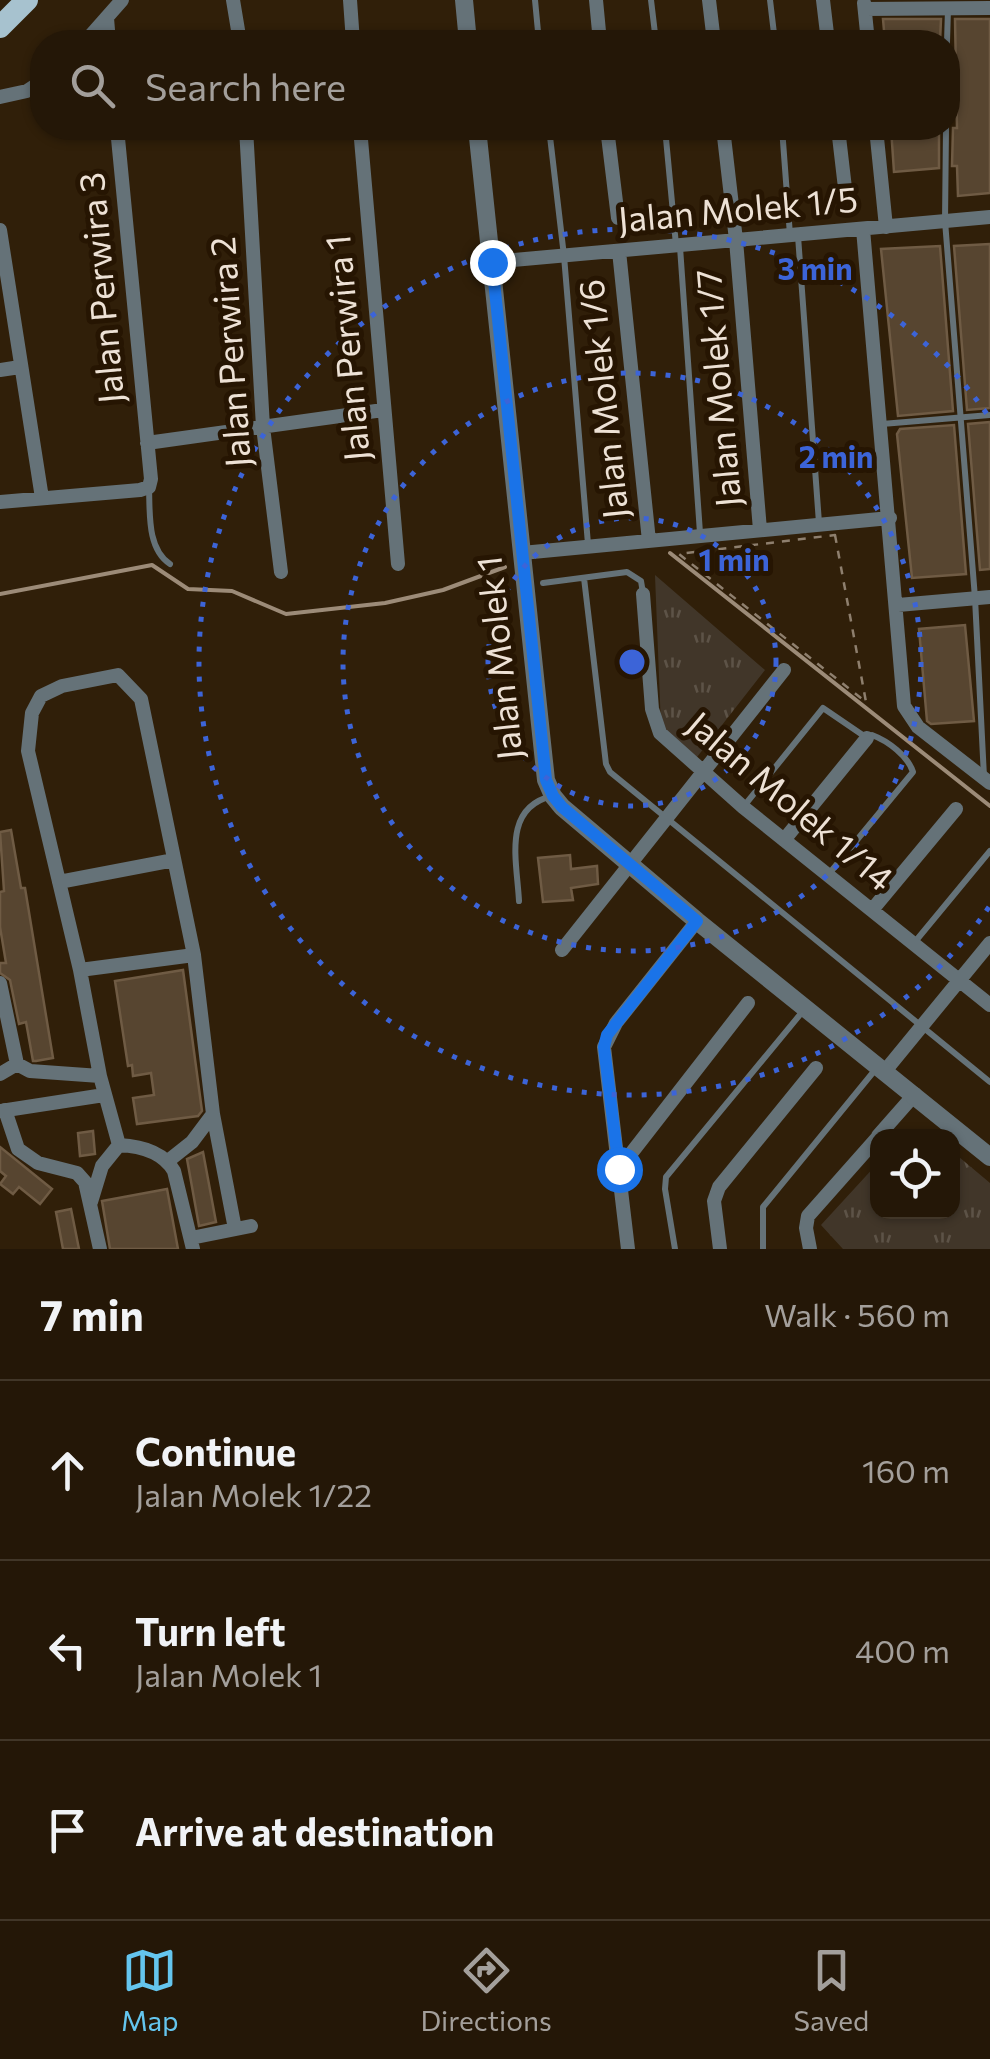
<!DOCTYPE html>
<meta charset="utf-8">
<style>
body{margin:0;font-family:Commissioner,sans-serif;background:#2c2011;color:#f1f3f6}
.controls{position:absolute;right:30px;bottom:30px;display:grid;overflow:hidden;border-radius:20px;box-shadow:0 2px 8px #0004}
.controls button{width:90px;height:90px;display:grid;place-items:center;padding:0;border:0;border-bottom:2px solid #413628;background:#241707;color:#f1f3f6;font:50px sans-serif}
.stop{position:absolute;width:30px;height:30px;margin:-22px;border:8px solid #1a73e8;border-radius:50%;background:#fff}
.stop.end{background:#1a73e8;border-color:#fff;box-shadow:0 2px 10px #0008}
.list{margin:0;padding:0;list-style:none}
h2{display:flex;justify-content:space-between;align-items:center;height:130px;margin:0;padding:0 40px;font-size:42px}
h2 small{font-size:32px;font-weight:400;color:#a39f9b}
.list li{display:grid;grid-template-columns:65px 1fr auto;gap:30px;align-items:center;box-sizing:border-box;height:180px;padding:0 40px;border-top:2px solid #413628}
.list b{display:block;font-size:38px;white-space:nowrap}
.list p{margin:0;font-size:32px;white-space:nowrap;color:#a39f9b}
.list em{font-size:32px;font-style:normal;color:#a39f9b}
.icon{flex:none;width:55px;height:55px;fill:none;stroke:currentColor;stroke-width:2;stroke-linecap:round;stroke-linejoin:round}
.map{position:relative;flex:none;width:990px;height:1249px;overflow:hidden}
.search{position:absolute;background:#241707;box-shadow:0 2px 8px #0004;left:30px;right:30px;top:30px;height:110px;display:flex;align-items:center;gap:25px;box-sizing:border-box;padding:0 35px;border-radius:40px;color:#a39f9b;font-size:38px}
.sheet{height:670px;background:#241707}
nav{display:flex;justify-content:space-around;align-items:center;box-sizing:border-box;height:140px;border-top:2px solid #413628;background:#241707;font-size:28px;color:#a39f9b}
nav a{display:grid;justify-items:center;gap:5px}
nav .on{color:#64c5ee}
.map>svg:first-child{display:block}
.grass{fill:url(#grass-tufts)}
.lines{fill:none;stroke-linecap:round;stroke-linejoin:round}
.stream{stroke:#9c8b78;stroke-width:4}
.building{fill:#574530;stroke:#6f5b44;stroke-width:2.5}
.path{stroke:#8e7f6e;stroke-width:2.5;stroke-dasharray:8 8;stroke-linecap:butt}
.service{stroke:#657278;stroke-width:6}
.minor{stroke:#657278;stroke-width:14}
.tertiary{stroke:#657278;stroke-width:18}
.primary{stroke:#a7c2cf;stroke-width:22}
.route{stroke:#1a73e8;stroke-width:12}
.ring{fill:none;stroke:#3c64d8;stroke-width:5;stroke-dasharray:5 10}
.labels{text-anchor:middle;stroke-width:10;stroke-linejoin:round;paint-order:stroke}
.street-label{font-size:35px;fill:#ede1d5;stroke:#261502}
.centre{fill:#3c64d8;stroke:#261502;stroke-width:5}
.ring-label{font-size:30px;text-anchor:middle;font-weight:bold;fill:#3c64d8;stroke:#261502;stroke-width:10;stroke-linejoin:round;paint-order:stroke}
</style>
<div class="map">
<svg width="990" height="1249" viewBox="0 0 990 1249">
<defs>
<pattern id="grass-tufts" width="24" height="20" patternUnits="userSpaceOnUse" patternTransform="scale(2.5)"><rect width="24" height="20" fill="#413629"/><path d="M3 7l-1-3M5 7V3M7 7l1-3M15 17l-1-3M17 17v-4M19 17l1-3" fill="none" stroke="#5d5347"/></pattern>
</defs>
<rect width="100%" height="100%" fill="#301f09"/>
<path class="grass" d="M655,575L765,670L697,757L661,726Z
M953,1152L990,1183V1249H843L821,1225L877,1164L878,1212H952Z"/>
<g class="lines">
<path class="stream" d="M670,553L990,806
M0,594L152,565L188,589L232,591L286,614L385,603L443,590L505,567"/>
</g>
<path class="building" d="M883,19H941L940,42H885Z
M955,19H990V193L958,196L957,166H952L953,128H957Z
M891,128H939V168L894,172Z
M990,244V408L967,410L954,246Z
M940,246L953,411L898,416L881,249Z
M990,422V569L980,570L968,424Z
M954,425L966,574L912,578L897,434L900,429Z
M965,625L974,721L931,724L927,721L919,629Z
M11,830L21,888H25L53,1058L36,1061H33L26,1022L19,1024L10,980L0,973V963H6L0,927V892L4,891L0,832Z
M570,855L571,869L597,866L598,884L571,888L573,900L543,902L538,858Z
M183,970L202,1111L198,1116L137,1124L133,1098L154,1095L151,1073L133,1076L132,1065L128,1066L115,981Z
M93,1131L95,1154L80,1156L78,1133Z
M0,1147L52,1189L40,1204L19,1187L13,1194L0,1184L6,1176L0,1171Z
M203,1152L216,1222L199,1226L187,1159Z
M167,1189L178,1249H110L102,1201Z
M71,1209L79,1249H63L56,1212Z"/>
<g class="lines">
<path class="path" d="M835,535L866,702L679,554Z"/>
<path class="service" d="M535,0L539,42
M651,0L656,42
M770,0L775,42
M947,42L948,9
M549,128L564,256L588,544
M665,128L676,245
M782,128L790,235
M946,128L945,221L975,598L984,777
M798,236L819,523
M680,247L700,533
M882,424L990,415
M149,488C150,513 147,549 170,564
M584,578L606,764L610,772L990,1082
M543,583L627,572L641,581L643,593
M744,806L823,708L867,738L872,735C888,741 908,756 913,772L828,875
M519,901C517,861 502,808 552,796
M914,943L990,851
M675,1249L665,1189L666,1177L803,1011
M763,1249V1207L875,1070"/>
<path class="minor" d="M233,0L240,42
M350,0L353,42
M596,0L600,42
M709,0L714,42
M823,0L828,42
M864,3L868,42
M865,9L990,8
M107,18L109,42
M85,42L122,0
M0,97L27,91L42,81
M246,128L263,427L281,572
M360,128L398,564
M607,128L618,218
M723,128L736,240L760,530
M838,128L845,188
M876,128L886,227
M863,229L904,706L918,727L990,783
M0,230L42,498
M619,251L649,541
M492,262L990,217
M0,370L20,367
M147,443L383,410
M0,502L140,490L149,487L151,479L117,128
M522,553L890,518
M643,594L652,709L660,733L743,807L990,1005
M898,605L990,597
M784,840L867,738
M59,882L174,860
M872,910L956,809
M562,950L784,670
M80,970L194,955
M0,983L17,1064L30,1071L100,1076L119,1145L102,1166L91,1202
M885,1071L990,943
M0,1074L17,1064
M100,1076L80,970L28,751L32,713L41,696L62,686L118,675L141,699L194,955L213,1114L235,1229
M5,1110L18,1149L38,1163L77,1173L85,1182L100,1249
M0,1111L104,1095
M878,1136L915,1094
M119,1145C140,1146 163,1152 174,1171L193,1249
M168,1161L192,1142L213,1114
M619,1169L748,1003
M191,1238L251,1226
M628,1249L604,1047L616,1023L697,921
M720,1249L714,1201L719,1187L816,1068
M810,1249L806,1228L808,1216L878,1137"/>
<path class="tertiary" d="M464,0L468,42
M477,128L542,743L546,780L553,796L562,807L697,921L990,1157"/>
<path class="primary" d="M0,27L27,0"/>
</g>
<g class="lines">
<path class="route" d="M492,262L546,780L553,796L562,807L697,921L607,1035L604,1047L619,1169"/>
</g>
<g class="ring">
<circle cx="632" cy="662" r="144"/>
<circle cx="632" cy="662" r="289"/>
<path d="M989 907A433 433 0 1 1 989 417"/>
</g>
<g class="labels">
<g class="street-label">
<text transform="translate(738 210) rotate(-5)" y="12">Jalan Molek 1/5</text>
<text transform="translate(102 288) rotate(-95)" y="12">Jalan Perwira 3</text>
<text transform="translate(348 348) rotate(-95)" y="12">Jalan Perwira 1</text>
<text transform="translate(231 352) rotate(-94)" y="12">Jalan Perwira 2</text>
<text transform="translate(719 388) rotate(-95)" y="12">Jalan Molek 1/7</text>
<text transform="translate(604 399) rotate(-96)" y="12">Jalan Molek 1/6</text>
<text transform="translate(500 658) rotate(-96)" y="12">Jalan Molek 1</text>
<text transform="translate(790 802) rotate(40)" y="12">Jalan Molek 1/14</text>
</g>
</g>
<circle cx="632" cy="662" r="15" class="centre"/>
<g class="ring-label">
<text x="815" y="280">3 min</text>
<text x="836" y="468">2 min</text>
<text x="734" y="571">1 min</text>
</g>
</svg>
<div class="controls">
<button><svg class="icon" aria-label="locate" viewBox="0 0 24 24"><circle cx="12" cy="12" r="6"/><path d="M12 2v4M12 18v4M2 12h4M18 12h4"/></svg></button>
</div>
<div class="stop" style="left:619px;top:1169px"></div>
<div class="stop end" style="left:492px;top:262px"></div>
<div class="search"><svg class="icon" aria-label="search" viewBox="0 0 24 24"><circle cx="10" cy="10" r="6"/><path d="M15 15l6 6"/></svg>Search here</div>
</div>
<section class="sheet">
<h2>7 min<small>Walk · 560 m</small></h2>
<ul class="list">
<li><svg class="icon" aria-label="ahead" viewBox="0 0 24 24"><path d="M12 20V5M6 11l6-6 6 6"/></svg><div><b>Continue</b><p>Jalan Molek 1/22</p></div><em>160 m</em></li>
<li><svg class="icon" aria-label="left" viewBox="0 0 24 24"><path d="M17 20v-9H6M10 6l-5 5 5 5"/></svg><div><b>Turn left</b><p>Jalan Molek 1</p></div><em>400 m</em></li>
<li><svg class="icon" aria-label="arrive" viewBox="0 0 24 24"><path d="M6 21V4h12l-3 4 3 4H6"/></svg><div><b>Arrive at destination</b></div></li>
</ul>
</section>
<nav>
<a class="on"><svg class="icon" aria-label="map" viewBox="0 0 24 24"><path d="M3 6l6-2 6 2 6-2v14l-6 2-6-2-6 2zM9 4v14M15 6v14"/></svg>Map</a>
<a><svg class="icon" aria-label="directions" viewBox="0 0 24 24"><path d="M12 3l9 9-9 9-9-9zM9 14v-3h6M13 9l2 2-2 2"/></svg>Directions</a>
<a><svg class="icon" aria-label="saved" viewBox="0 0 24 24"><path d="M7 4h10v16l-5-4-5 4z"/></svg>Saved</a>
</nav>
